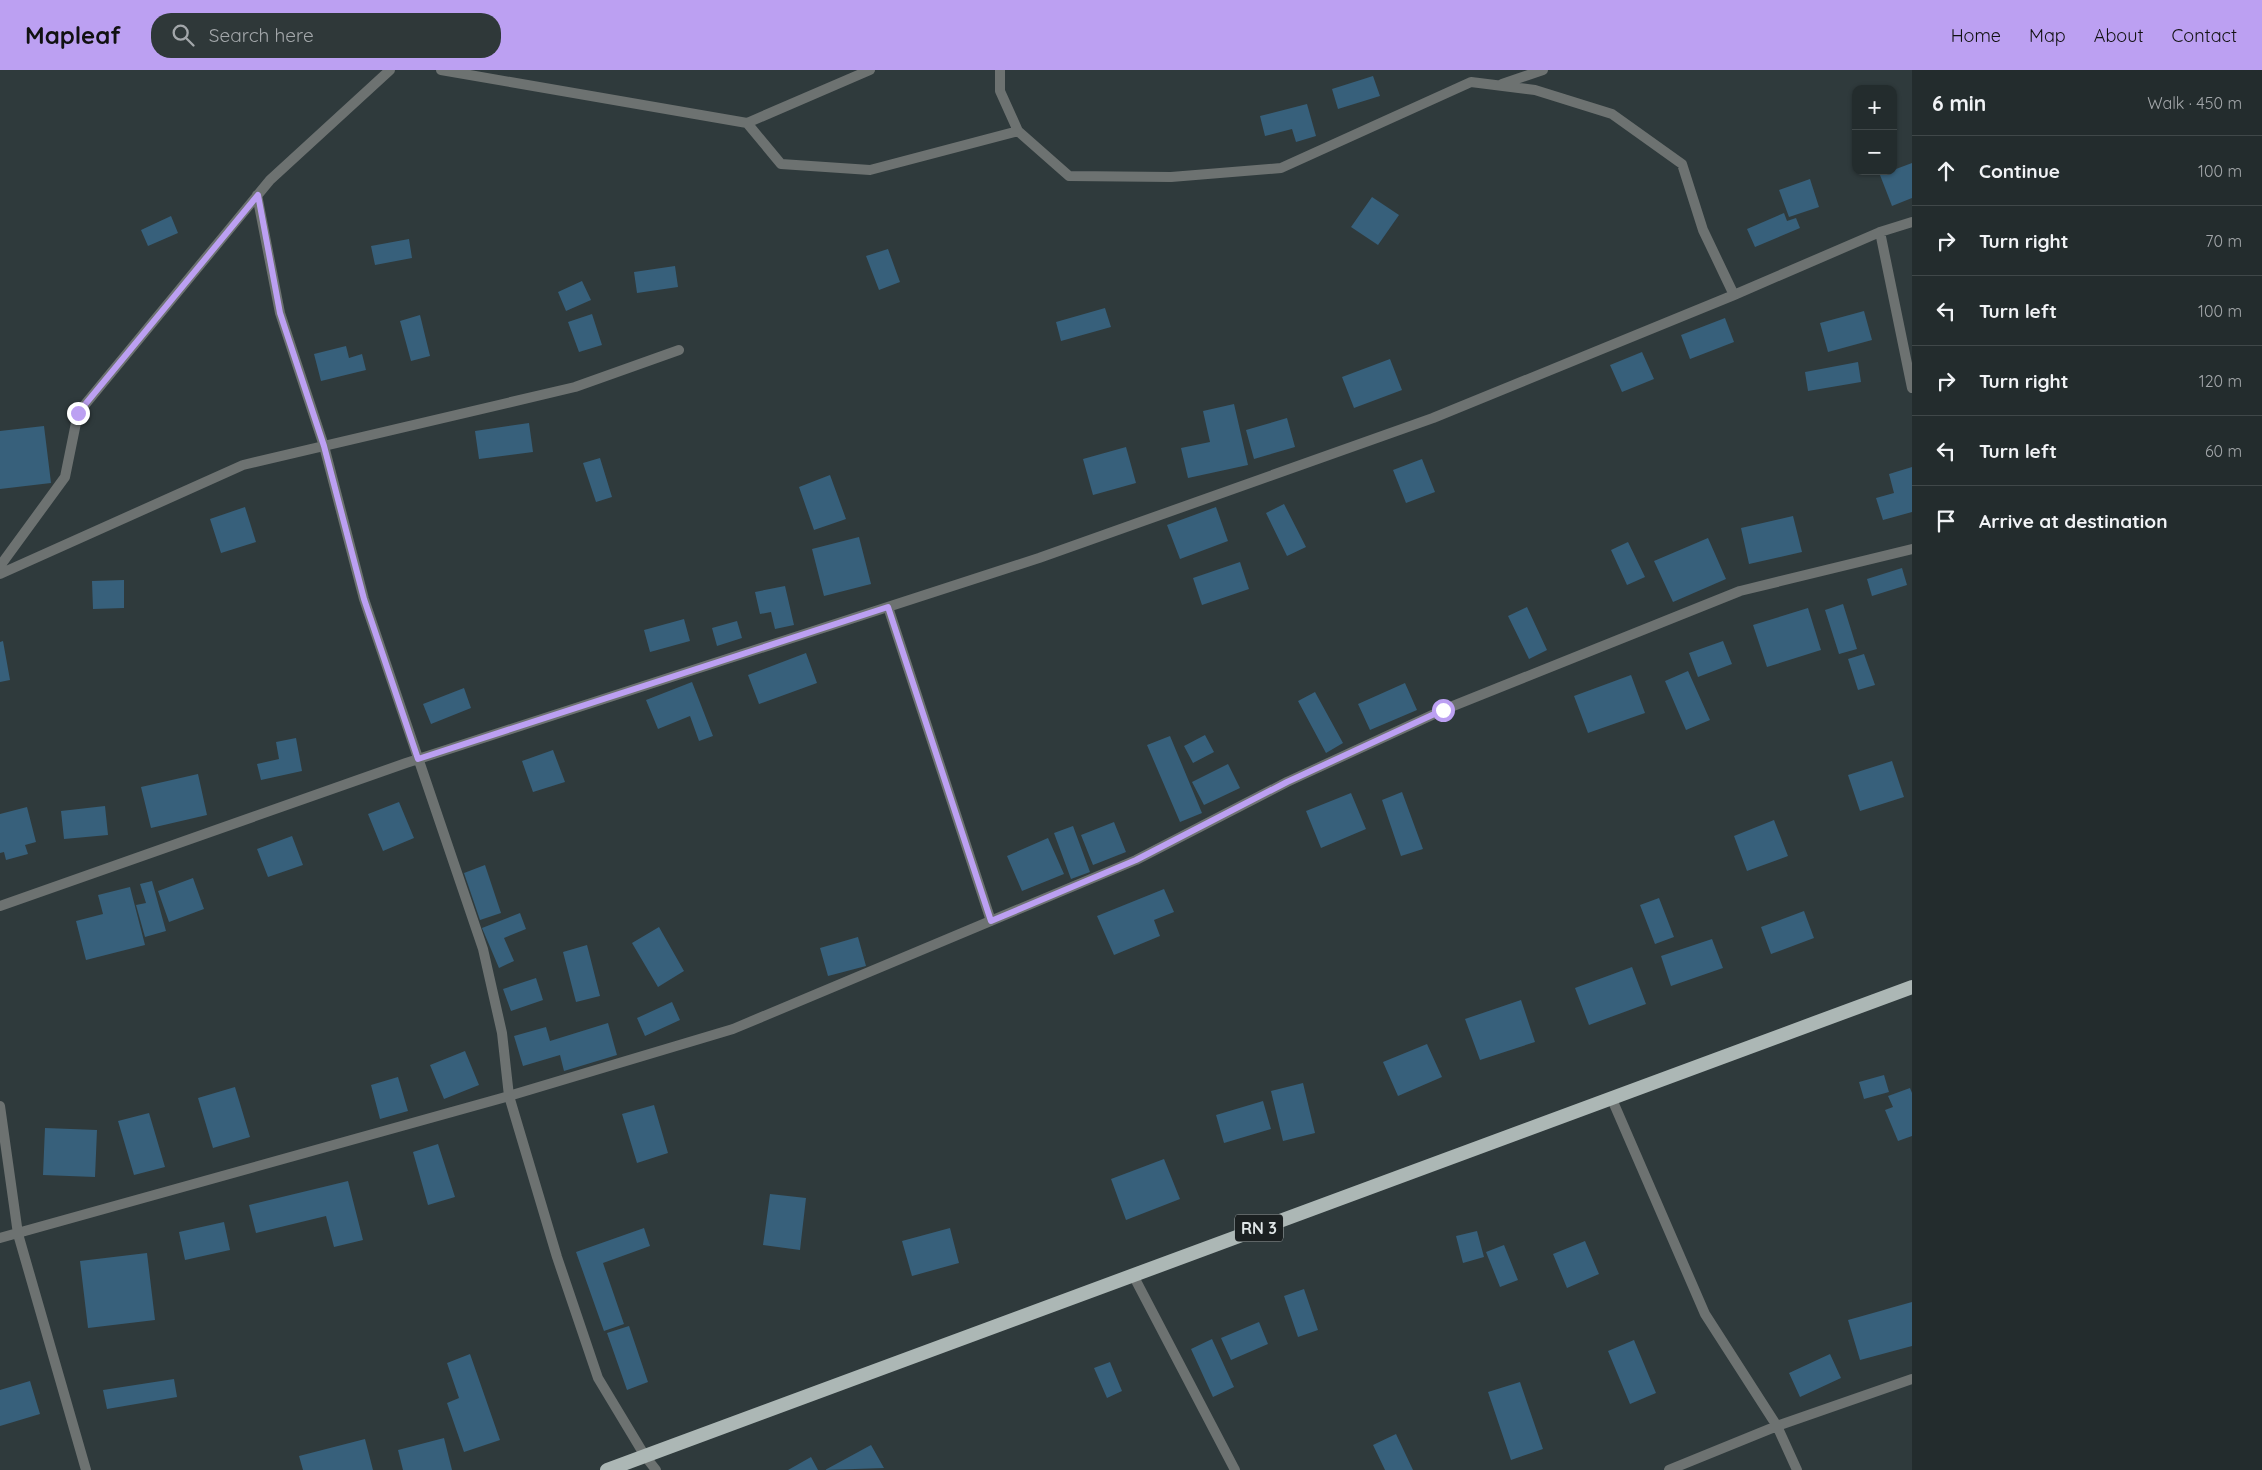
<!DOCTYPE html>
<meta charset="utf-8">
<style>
body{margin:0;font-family:Quicksand,sans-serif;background:#2f3839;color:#f1f3f6}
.controls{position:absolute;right:15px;top:15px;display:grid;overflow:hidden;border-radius:10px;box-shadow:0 1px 4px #0004}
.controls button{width:45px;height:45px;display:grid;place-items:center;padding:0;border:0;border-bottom:1px solid #404849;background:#232c2d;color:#f1f3f6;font:25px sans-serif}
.stop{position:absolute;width:15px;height:15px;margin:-11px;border:4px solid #bca0f2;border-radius:50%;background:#fff}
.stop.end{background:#bca0f2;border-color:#fff;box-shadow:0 1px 5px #0008}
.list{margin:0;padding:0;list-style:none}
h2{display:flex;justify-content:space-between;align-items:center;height:65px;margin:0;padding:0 20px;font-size:21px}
h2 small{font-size:16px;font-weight:400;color:#a3a7aa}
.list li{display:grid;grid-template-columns:32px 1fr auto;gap:15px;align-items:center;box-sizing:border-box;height:70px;padding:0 20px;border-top:1px solid #404849}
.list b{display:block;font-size:19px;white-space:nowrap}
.list em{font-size:16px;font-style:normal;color:#a3a7aa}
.icon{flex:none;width:28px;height:28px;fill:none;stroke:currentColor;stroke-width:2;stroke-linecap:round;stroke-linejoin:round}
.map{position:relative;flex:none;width:1912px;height:1400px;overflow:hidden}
header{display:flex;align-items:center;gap:30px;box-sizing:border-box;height:70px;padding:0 25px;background:#bca0f2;color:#111}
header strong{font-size:24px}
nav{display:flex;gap:28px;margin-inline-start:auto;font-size:18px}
.search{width:350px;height:45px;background:#2f3839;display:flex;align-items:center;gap:12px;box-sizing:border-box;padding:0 18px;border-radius:20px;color:#a3a7aa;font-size:19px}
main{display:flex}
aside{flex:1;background:#232c2d}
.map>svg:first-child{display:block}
.building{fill:#37607b}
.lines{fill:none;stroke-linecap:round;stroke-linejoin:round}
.minor{stroke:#6d7271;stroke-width:10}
.trunk{stroke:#acb7b5;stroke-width:14}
.route{stroke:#bca0f2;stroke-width:6}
.labels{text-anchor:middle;stroke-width:4.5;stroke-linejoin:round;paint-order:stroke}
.shield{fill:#1b2021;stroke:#a5abac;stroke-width:1}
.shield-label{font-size:16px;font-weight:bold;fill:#e0e6e7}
</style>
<header>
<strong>Mapleaf</strong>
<div class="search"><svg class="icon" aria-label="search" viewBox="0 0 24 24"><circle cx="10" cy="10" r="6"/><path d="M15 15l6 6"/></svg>Search here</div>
<nav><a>Home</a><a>Map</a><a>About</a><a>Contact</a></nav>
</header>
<main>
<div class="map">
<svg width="1912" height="1400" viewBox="0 0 1912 1400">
<rect width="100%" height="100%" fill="#2f3a3c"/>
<path class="building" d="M1373,6L1380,26L1338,39L1332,19Z
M1307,34L1316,66L1296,72L1292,59L1265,66L1260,46Z
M1912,93V128L1892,136L1880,105Z
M1810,109L1819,137L1789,147L1779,120Z
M1372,127L1399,145L1378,175L1351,157Z
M1784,143L1787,151L1796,148L1800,158L1755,177L1747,159Z
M171,146L178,163L148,176L141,160Z
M409,169L412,188L375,195L371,176Z
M888,179L900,212L879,220L866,186Z
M675,196L678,217L637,223L634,202Z
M582,211L591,230L566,241L558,222Z
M1105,238L1111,257L1061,271L1056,252Z
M1864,241L1872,270L1828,282L1820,253Z
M592,244L602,275L579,282L568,252Z
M420,245L430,286L411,291L400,251Z
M1725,248L1734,272L1690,289L1681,265Z
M346,276L349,288L362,284L366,300L321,311L314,284Z
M1642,282L1654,309L1622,322L1610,295Z
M1390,289L1402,320L1354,338L1342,307Z
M1858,292L1861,312L1808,321L1805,302Z
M1234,334L1248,395L1188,408L1181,378L1210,372L1203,341Z
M1287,348L1295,377L1254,389L1246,360Z
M529,353L533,382L479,389L475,361Z
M44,356L51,413L0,419V361Z
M1126,377L1136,413L1093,425L1083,389Z
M600,388L612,427L596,432L583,393Z
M1422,389L1435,422L1406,433L1393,400Z
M1912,397V442L1883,450L1876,428L1894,423L1889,404Z
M830,405L846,449L814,460L799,417Z
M1284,434L1306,477L1287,486L1266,443Z
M245,437L256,472L221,483L210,449Z
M1216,437L1228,471L1180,489L1167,455Z
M1793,446L1802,482L1749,494L1741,458Z
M859,467L871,514L824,526L812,479Z
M1708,468L1726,509L1673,532L1654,491Z
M1628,472L1645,507L1627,515L1611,480Z
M1240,492L1249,519L1202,535L1193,508Z
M1902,498L1907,515L1872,526L1867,509Z
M124,510V538L93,539L92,511Z
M785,516L794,555L775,559L771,542L760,544L755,522Z
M1843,534L1857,579L1839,584L1825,540Z
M1527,537L1547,580L1529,589L1508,546Z
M1808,538L1821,580L1767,597L1753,555Z
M684,549L690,571L650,582L644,560Z
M737,551L742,568L717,576L712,558Z
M3,571L10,610L0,612V572Z
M1723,571L1732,594L1698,607L1689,583Z
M806,583L817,613L759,634L748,605Z
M1864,584L1875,615L1858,620L1848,589Z
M1688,601L1710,650L1686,660L1665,611Z
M1631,605L1645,643L1588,663L1574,626Z
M692,612L713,666L699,671L690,646L658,659L646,630Z
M1405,613L1417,640L1370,660L1358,634Z
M464,618L471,638L431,654L423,634Z
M1315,622L1343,673L1326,683L1298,631Z
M1205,665L1214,682L1193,693L1184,676Z
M1170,666L1202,743L1180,752L1147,675Z
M296,668L302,701L261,710L257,694L279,689L276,672Z
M553,680L565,712L533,722L522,691Z
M1892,691L1904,727L1860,741L1848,705Z
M1228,694L1240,718L1204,735L1192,712Z
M198,704L207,745L151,758L141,717Z
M1402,722L1423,779L1401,786L1382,730Z
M1351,723L1366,759L1321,778L1306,741Z
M399,732L414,768L383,781L368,744Z
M105,736L108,765L64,769L61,741Z
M27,737L36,772L25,775L28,784L6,790L4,782L0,783V744Z
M1774,750L1788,786L1747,801L1734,766Z
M1114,752L1126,782L1093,795L1081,765Z
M1073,756L1090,802L1071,809L1054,763Z
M292,766L303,795L268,807L257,779Z
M1048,768L1064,804L1022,821L1007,786Z
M485,795L501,843L480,850L464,803Z
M193,808L204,839L169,852L158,821Z
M152,811L166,861L145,867L136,835L146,833L140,814Z
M130,817L145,875L86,890L76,851L103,844L98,825Z
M1164,819L1174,842L1154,850L1160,866L1114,885L1097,846Z
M1659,828L1674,867L1655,874L1640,835Z
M1804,841L1814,868L1771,884L1761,857Z
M520,843L526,859L504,868L514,891L499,898L482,858Z
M659,857L684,901L658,917L632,873Z
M858,867L866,896L828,906L820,878Z
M1712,869L1723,898L1671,916L1661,886Z
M587,875L600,926L576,932L563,882Z
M1632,897L1646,934L1589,955L1575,918Z
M536,908L543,930L511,941L503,919Z
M1521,930L1535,972L1480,990L1465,949Z
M672,932L680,950L645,966L637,948Z
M608,953L617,985L564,1001L560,985L523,996L514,966L546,957L550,971Z
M1427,974L1442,1007L1398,1026L1383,992Z
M465,981L479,1015L444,1029L430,995Z
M1884,1005L1889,1022L1864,1029L1859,1012Z
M398,1007L408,1041L380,1049L371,1015Z
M1303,1013L1315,1063L1283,1071L1271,1021Z
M235,1017L250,1067L213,1078L198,1028Z
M1910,1018L1912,1023V1066L1898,1071L1885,1040L1893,1037L1888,1026Z
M1263,1031L1271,1059L1224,1073L1216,1045Z
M654,1035L668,1083L637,1093L622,1044Z
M149,1043L165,1097L134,1105L118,1051Z
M45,1058L97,1060L95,1107L43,1105Z
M438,1074L455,1127L428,1135L413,1082Z
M1164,1089L1180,1129L1126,1150L1111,1109Z
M348,1111L363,1170L334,1177L326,1146L256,1163L249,1135Z
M770,1124L806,1128L800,1180L763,1175Z
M224,1152L230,1180L185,1190L179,1162Z
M644,1158L650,1176L603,1193L624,1254L604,1261L576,1182Z
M950,1158L959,1193L912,1206L902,1171Z
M1477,1161L1484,1187L1463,1193L1456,1166Z
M1585,1171L1599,1204L1567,1218L1553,1184Z
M1504,1175L1518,1210L1500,1217L1486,1182Z
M147,1183L155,1250L88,1258L80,1191Z
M1304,1219L1318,1260L1298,1267L1284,1226Z
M1912,1232V1276L1860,1290L1848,1250Z
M1259,1252L1268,1274L1231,1290L1221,1268Z
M629,1256L648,1312L627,1320L607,1263Z
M1212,1269L1234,1317L1213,1327L1191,1279Z
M1634,1270L1656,1323L1630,1334L1608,1281Z
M470,1284L500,1370L464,1382L447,1333L459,1328L447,1293Z
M1830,1284L1841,1308L1800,1327L1789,1303Z
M1110,1292L1122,1321L1107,1328L1094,1298Z
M174,1309L177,1327L107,1339L103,1320Z
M30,1311L40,1344L0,1356V1320Z
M1520,1312L1543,1379L1511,1390L1488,1322Z
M1396,1364L1413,1400H1385L1373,1375Z
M444,1368L452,1400H403L398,1380Z
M365,1369L373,1400H303L299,1386Z
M871,1375L884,1398L825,1400Z
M811,1387L818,1400H788Z"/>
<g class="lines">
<path class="minor" d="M441,0L747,53L781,94L870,100L1018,61L1069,106L1171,107L1281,98L1471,12L1535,20L1612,44L1682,94L1703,160L1734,225
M1000,0V21L1018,61
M1502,14L1543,0
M747,53L870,0
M257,125L280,243L324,376L364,529L483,879L502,963L509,1026L557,1187L598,1308L645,1386L656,1400
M1880,162L1912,318
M0,496L65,407L78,343L270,110L390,0
M0,504L243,395L575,317L679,280
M888,537L991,851
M0,836L406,693L1039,488L1433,348L1734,225L1880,162L1912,152
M1611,1027L1705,1244L1777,1356L1797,1400
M0,1036L18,1164L86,1400
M0,1168L509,1026L733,959L1136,790L1287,712L1443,640L1740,521L1912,479
M1133,1205L1235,1400
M1669,1400L1777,1356L1912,1309"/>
<path class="trunk" d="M607,1400L1912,917"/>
</g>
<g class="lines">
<path class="route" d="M78,343L258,125L280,243L324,376L364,529L418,689L888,537L991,851L1136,790L1287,712L1443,640"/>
</g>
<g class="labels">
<rect class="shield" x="1235" y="1144.5" width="48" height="27" rx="4"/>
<g class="shield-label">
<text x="1259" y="1164">RN 3</text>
</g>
</g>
</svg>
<div class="controls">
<button>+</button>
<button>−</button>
</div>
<div class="stop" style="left:1443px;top:640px"></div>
<div class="stop end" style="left:78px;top:343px"></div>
</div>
<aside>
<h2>6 min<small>Walk · 450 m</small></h2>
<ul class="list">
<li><svg class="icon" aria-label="ahead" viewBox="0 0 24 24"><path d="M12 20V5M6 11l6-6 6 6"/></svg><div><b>Continue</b></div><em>100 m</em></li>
<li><svg class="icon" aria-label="right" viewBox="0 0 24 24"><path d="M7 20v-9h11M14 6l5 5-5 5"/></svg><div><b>Turn right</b></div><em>70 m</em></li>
<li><svg class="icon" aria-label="left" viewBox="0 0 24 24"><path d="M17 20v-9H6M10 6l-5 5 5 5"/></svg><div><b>Turn left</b></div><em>100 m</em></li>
<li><svg class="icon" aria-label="right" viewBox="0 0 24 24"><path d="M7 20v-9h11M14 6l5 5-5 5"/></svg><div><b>Turn right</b></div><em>120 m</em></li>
<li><svg class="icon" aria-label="left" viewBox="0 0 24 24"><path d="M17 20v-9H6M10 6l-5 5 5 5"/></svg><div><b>Turn left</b></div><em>60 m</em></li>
<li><svg class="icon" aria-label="arrive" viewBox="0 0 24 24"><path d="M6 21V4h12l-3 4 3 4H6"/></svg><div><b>Arrive at destination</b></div></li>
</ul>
</aside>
</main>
